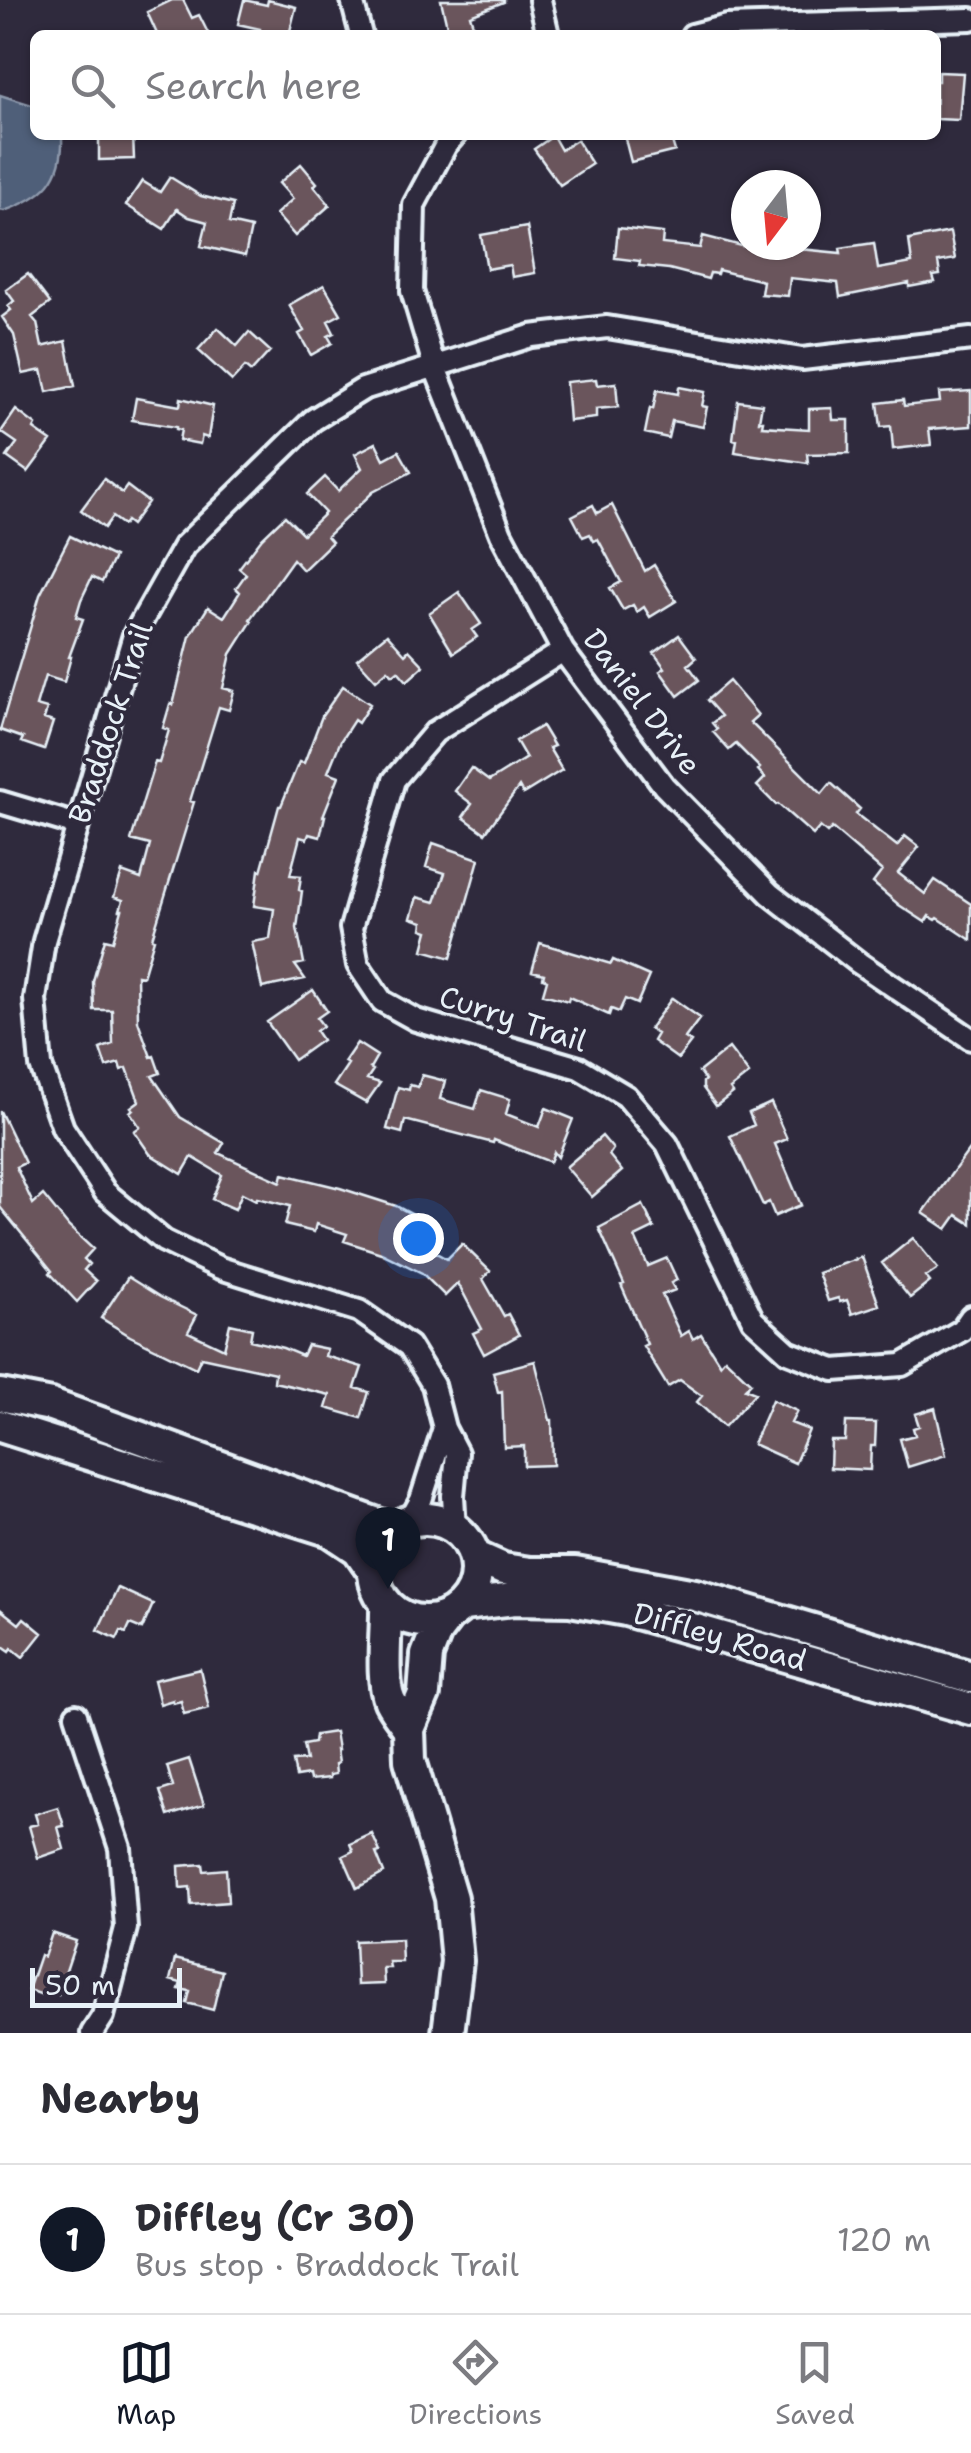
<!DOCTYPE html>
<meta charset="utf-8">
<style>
body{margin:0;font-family:"Shantell Sans",sans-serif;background:#f7f7f7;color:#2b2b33}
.compass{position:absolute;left:731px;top:170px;width:90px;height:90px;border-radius:50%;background:#fff;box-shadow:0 2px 8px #0004;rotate:196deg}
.scale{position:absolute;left:30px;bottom:25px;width:152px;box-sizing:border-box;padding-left:10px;border:5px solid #e8f1f8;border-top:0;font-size:28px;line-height:35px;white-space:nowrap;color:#e8f1f8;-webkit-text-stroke:8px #2f2a3d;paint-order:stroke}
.you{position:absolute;left:418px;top:1238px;width:35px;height:35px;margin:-25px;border:8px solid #fff;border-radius:50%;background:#1a73e8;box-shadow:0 0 0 15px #1a73e833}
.badge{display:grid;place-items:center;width:65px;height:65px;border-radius:50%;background:#111827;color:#fff;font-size:32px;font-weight:700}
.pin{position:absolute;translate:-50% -82px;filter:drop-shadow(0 2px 5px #0008)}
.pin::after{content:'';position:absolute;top:52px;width:35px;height:30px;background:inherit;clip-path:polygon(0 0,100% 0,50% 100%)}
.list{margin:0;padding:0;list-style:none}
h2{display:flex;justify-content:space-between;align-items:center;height:130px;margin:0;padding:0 40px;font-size:42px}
h2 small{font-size:32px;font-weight:400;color:#7c7c81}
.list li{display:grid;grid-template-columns:65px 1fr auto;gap:30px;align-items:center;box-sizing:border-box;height:150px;padding:0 40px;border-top:2px solid #e1e1e2}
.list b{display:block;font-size:38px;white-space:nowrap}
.list p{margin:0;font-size:32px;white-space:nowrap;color:#7c7c81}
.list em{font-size:32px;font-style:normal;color:#7c7c81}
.icon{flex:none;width:55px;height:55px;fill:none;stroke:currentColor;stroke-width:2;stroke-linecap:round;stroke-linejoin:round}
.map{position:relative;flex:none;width:971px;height:2033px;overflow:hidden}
.search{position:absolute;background:#fff;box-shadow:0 2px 8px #0004;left:30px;right:30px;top:30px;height:110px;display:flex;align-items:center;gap:25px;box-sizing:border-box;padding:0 35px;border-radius:15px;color:#7c7c81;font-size:38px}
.sheet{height:280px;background:#fff}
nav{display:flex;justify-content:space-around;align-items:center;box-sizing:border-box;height:140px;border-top:2px solid #e1e1e2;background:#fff;font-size:28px;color:#7c7c81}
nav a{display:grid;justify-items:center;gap:5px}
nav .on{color:#111827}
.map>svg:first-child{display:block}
.water{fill:#505e79;stroke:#8d99ac;stroke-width:2.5}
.building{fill:#6b545b;stroke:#e8f1f8;stroke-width:2.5}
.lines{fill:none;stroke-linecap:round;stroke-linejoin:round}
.street-casing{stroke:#e8f1f8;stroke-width:28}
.secondary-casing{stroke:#e8f1f8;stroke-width:38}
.street{stroke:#2f2a3d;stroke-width:20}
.secondary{stroke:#2f2a3d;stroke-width:30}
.labels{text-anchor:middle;stroke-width:8;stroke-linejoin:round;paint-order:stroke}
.street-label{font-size:30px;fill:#e8f1f8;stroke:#2f2a3d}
</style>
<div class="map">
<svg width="971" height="2033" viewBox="0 0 971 2033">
<rect width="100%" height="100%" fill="#2f2a3d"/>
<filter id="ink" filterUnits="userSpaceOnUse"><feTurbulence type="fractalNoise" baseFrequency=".01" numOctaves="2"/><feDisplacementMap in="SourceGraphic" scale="20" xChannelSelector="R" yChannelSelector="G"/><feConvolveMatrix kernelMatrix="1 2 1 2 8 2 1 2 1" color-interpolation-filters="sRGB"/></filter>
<g filter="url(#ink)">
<path class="water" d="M0,95L35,106V135H62C64,179 44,197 4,211L0,210Z"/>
<path class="building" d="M172,0H183L192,18L199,15L209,35H155L157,34L147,12Z
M244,0L267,5L268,0L296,7L289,35H259L260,29L238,24Z
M441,0H504V2L470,15L474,28L449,35Z
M938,72L963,73L959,120L936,119V81H938Z
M99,135H133L134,159L99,160Z
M624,135H670L675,151L631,162Z
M553,136L561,150L577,140L592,164L560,185L534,149Z
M301,164L317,183L314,186L330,205L295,236L276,214L293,199L279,183Z
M170,177L201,196L233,204L229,223L251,228L245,256L201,246L207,222L189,217L177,209L164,229L126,205L142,181L160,192Z
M527,227L535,273L512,277L510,265L487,269L481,235Z
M618,228L663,233L662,244L700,248L703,236L769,253V246L841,253L840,248L874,243L878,269L912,263L909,240L950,232L955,259L938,262L940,275L933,276L935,282L909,287V283L840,297L838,283L790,278L788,296L761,294L763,281L718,270L717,274L710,273L708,279L669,269L639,266L640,261L615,258Z
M28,274L50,303L32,317L37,323L42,347L66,341L75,386L47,392L42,370L23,374L14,335L2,317L11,310L8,306L14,301L6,290Z
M324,285L341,314L328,321L334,333L328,336L332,343L311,355L299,334L304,331L289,305Z
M218,328L237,346L249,332L270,351L251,372L245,367L232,381L198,350Z
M596,379L597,385L616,383L618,407L596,409V418L569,421L566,382Z
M679,387L705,392L702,406L707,407L703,427L672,421L668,438L645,433L650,408L653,409L657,390L678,394Z
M971,391V426L929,429L931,445L893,449L891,426L881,427L878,403L903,400L904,406L940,402L939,393Z
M136,398L180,406L181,398L213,406L208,438L202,436L200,444L179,440L181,430L176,429V427L132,420Z
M738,401L762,404L759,421H763L762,426L809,429V409L832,408L833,420H849V453L807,454L808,463L735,452L737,440L733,439Z
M16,410L36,425L34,429L51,441L28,472L7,457L17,443L1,432Z
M376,443L384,459L399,451L411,472L373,492L327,536L332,542L303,570L293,559L250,619L252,621L231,654L223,688L234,691L229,710L219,707L190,801L194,802L152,938L154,939L143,976L137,975L138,1021L151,1057L154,1056L160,1073L152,1076L180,1117L224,1143L218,1153L281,1182L283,1174L340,1188L396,1206L432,1225L422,1245L447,1259L462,1244L490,1271L483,1279L504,1316L508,1314L519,1335L484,1354L473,1333L482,1329L458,1283L445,1296L422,1273L381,1253L344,1241L347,1234L316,1224L314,1232L285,1225L290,1206L257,1198L256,1200L242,1193L235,1209L212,1199L222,1175L192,1157L182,1174L150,1154L134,1131L140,1127L130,1112L133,1109L131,1107L139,1101L127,1068L121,1070L119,1063L106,1067L100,1049L113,1044L112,1010H94L93,981L105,939L113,941L122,910H120L123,900L114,897L122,872L141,879L150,845L131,840L155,762L159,763L169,730L163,728L170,704L173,705L190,636L208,607L224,617L240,592L236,588L246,574L239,568L262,538L285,516L303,534L325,513L307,494L325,477L338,491L362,468L355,454Z
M104,479L122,493L127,486L148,502L131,525L126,521L123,525L112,517L104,528L81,510Z
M593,505L597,513L612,505L645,571L654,565L676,601L650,617L644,607L637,612L633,605L623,610L610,588L621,582L598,539L594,541L590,534L583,537L572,516Z
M70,536L114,557L102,582L92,577L81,600L76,617L83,619L69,657H71L64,682L45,676L36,706L47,709L44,719L53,722L44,750L21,742L23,738L0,730L40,595Z
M459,592L481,624L472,630L477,637L453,653L429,613Z
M387,634L405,654L409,650L424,666L407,681L398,671L393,675L388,670L376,680L357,659Z
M679,635L696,658L688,665L699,680L678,696L660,671L665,668L654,653Z
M729,681L758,715L750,722L822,794L831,783L860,809L856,814L897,846L905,836L919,847L898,873L925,894L935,880L971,904V940L938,918L936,920L929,916L925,922L899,905L873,883L882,871L832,828L827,833L820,827L813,835L778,804L776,805L757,786L765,778L758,770L760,768L736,744L729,750L713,732L717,729L712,723L721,716L707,700Z
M343,686L370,704L358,723L354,720L341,740L328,772L339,776L323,816H325L320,837L309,834L307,839L300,837L290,875L301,876L299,890L302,891L297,928L304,963L295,965L305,979L262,988L252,942L270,939L274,909L254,906L259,870L261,871L279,806H281L299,762L304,763L322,716Z
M542,726L554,746L549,748L562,770L523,794L519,787L485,833L463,817L472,804L455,791L471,768L489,781L526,758L516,741Z
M433,843L479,859L451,958L423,950L428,931L422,929L423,922L411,918L417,897L435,902L445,873L426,867Z
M540,943L611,964L613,960L649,976L637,1004L625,999L619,1012L611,1009L609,1015L569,997L568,1001L543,994L547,980L543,978L544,974L532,971Z
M313,990L327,1011L317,1018L323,1026L316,1031L322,1040L294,1060L267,1022Z
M672,998L700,1018L685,1038L691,1042L678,1059L653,1041L657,1034L649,1029Z
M357,1043L377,1056L370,1068L373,1070L367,1079L380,1083L366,1103L334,1085L348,1064L344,1062Z
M729,1048L749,1074L730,1089L733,1093L716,1106L703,1088V1082L705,1080L699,1072Z
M422,1075L445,1081L440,1099L475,1109L481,1090L510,1099L506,1114L539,1127L546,1108L573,1119L558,1157L554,1152L550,1162L494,1140L493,1143L405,1120L402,1133L387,1129L398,1087L409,1090L410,1085L418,1087Z
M771,1103L787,1139L775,1144L801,1205L775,1216L769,1202L763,1205L730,1136L754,1125L749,1113Z
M0,1111L25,1163L16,1167L33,1204L43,1195L69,1227L93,1249L84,1259L89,1264L84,1270L96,1281L77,1302L50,1273L52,1271L0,1207Z
M602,1136L613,1149L609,1155L622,1171L592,1197L566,1167Z
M971,1147V1224L957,1215L947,1229L923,1213Z
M643,1205L654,1228L635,1237L648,1266L667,1258L677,1280L671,1283L675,1290L662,1295L681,1336L689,1331L693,1339L701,1334L720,1364L725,1358L751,1383L745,1389L755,1393L724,1427L697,1402L702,1396L680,1380L668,1387L643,1346L647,1344L621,1285L624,1284L599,1228Z
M913,1238L938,1269L926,1277L930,1282L910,1298L882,1263Z
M862,1257L879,1305L852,1314L847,1300L840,1302L838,1298L828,1301L818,1273Z
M128,1277L160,1297L197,1315L188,1332L224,1349L230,1324L252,1329L250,1340L283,1348L302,1356L307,1345L327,1349L325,1356L362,1367L355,1388L369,1392L361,1418L326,1408L330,1395L274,1382L275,1373L201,1357L196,1368L130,1336L101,1318Z
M535,1361L550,1420H552L553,1465L524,1466V1446L504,1447L502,1391L498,1392L493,1372Z
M772,1400L797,1411L791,1423L809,1430L795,1463L753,1444Z
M935,1408L946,1455L908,1467L900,1439L915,1435L913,1428L919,1426L915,1414Z
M846,1422L876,1423L875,1446H871L870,1470L830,1468L831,1441H845Z
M118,1588L153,1604L142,1629L130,1624L126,1633L121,1631L117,1639L98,1630Z
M0,1609L19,1624L24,1618L42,1633L23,1657L12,1648L10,1651L0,1644Z
M200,1669L209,1708L184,1714L181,1701L173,1703V1700L160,1704L154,1680Z
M335,1732L338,1750H336L338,1763L335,1764L336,1774L330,1775V1778L310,1780L309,1775L296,1777L293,1761L306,1760L303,1745L314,1743L315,1735Z
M189,1759L204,1805L168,1816L160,1791L173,1787L167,1766Z
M58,1807L64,1826L58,1827L64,1849L38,1858L29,1826L38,1824L35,1814Z
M372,1834L380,1852L376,1853L384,1873L357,1888L343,1856L353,1851L350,1844Z
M203,1864L204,1871L226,1869L228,1902L191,1905L190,1887L180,1888L179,1866Z
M52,1933L76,1941L58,1995L45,1991L43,1995L28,1990L40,1955L44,1957Z
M401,1939L402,1962H389L390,1968H383L384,1984L357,1985L355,1941Z
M175,1959L222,1971L213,2010L187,2003L190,1991L179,1989L181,1983L170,1980Z"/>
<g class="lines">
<defs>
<path id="street" d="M352,0L361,35
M540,0L548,35
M692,35L727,26L971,19
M455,135L446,145L414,205L412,291L434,365L501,534L563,651L664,786L770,894L859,963L971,1039
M563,651L435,732L394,780L351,928L358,965L382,1001L416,1020L579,1068L626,1096L667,1144L753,1320L788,1352L834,1370L902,1365L962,1330L971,1317
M0,802L77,825
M409,1522L421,1500L444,1428
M455,1529L453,1496L457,1453L444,1428L433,1385L409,1346L359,1311L220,1268L164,1241L105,1192L63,1128L41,1066L35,999L44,941L134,635L184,546L313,420L363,389L531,336L607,327L802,359L971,339
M76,1715L120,1848L126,1928L103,2016L92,2033"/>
<path id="secondary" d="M0,1395L51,1405L394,1530
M0,1426L331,1531L358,1549L374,1572
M374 1570a51 51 0 1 1 102 0a51 51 0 1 1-102 0Z
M474,1556L503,1569L530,1573H575L695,1595L971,1677
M386,1603C387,1629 380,1680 390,1701C395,1711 403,1720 409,1729
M463,1605L515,1599L570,1600L626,1610L971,1709
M448,2033L457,1961L451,1898L410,1760L409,1729L424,1694L427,1655L436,1632L449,1615"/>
</defs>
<use href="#street" class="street-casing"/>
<use href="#secondary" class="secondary-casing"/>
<use href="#street" class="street"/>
<use href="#secondary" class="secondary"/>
</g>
</g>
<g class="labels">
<g class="street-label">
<text transform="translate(642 702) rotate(53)" y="10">Daniel Drive</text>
<text transform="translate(111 723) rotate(-72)" y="10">Braddock Trail</text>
<text transform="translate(513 1019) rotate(18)" y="10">Curry Trail</text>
<text transform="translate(720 1637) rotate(16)" y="10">Diffley Road</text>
</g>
</g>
</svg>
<svg class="compass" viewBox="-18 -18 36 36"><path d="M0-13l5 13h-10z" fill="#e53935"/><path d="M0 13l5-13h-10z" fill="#7c7c81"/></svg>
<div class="scale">50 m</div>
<div class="you"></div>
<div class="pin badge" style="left:388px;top:1589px">1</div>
<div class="search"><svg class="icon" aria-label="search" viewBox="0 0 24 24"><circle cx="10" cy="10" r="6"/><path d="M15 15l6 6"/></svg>Search here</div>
</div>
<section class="sheet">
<h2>Nearby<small></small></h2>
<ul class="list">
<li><span class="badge">1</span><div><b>Diffley (Cr 30)</b><p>Bus stop · Braddock Trail</p></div><em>120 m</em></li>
</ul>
</section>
<nav>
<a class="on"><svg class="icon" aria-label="map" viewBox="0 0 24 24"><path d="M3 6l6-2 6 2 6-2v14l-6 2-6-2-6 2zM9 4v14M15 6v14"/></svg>Map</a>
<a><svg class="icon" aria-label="directions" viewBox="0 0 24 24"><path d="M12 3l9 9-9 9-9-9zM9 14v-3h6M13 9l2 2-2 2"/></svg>Directions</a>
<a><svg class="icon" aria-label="saved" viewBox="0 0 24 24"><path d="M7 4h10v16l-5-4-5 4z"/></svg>Saved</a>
</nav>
